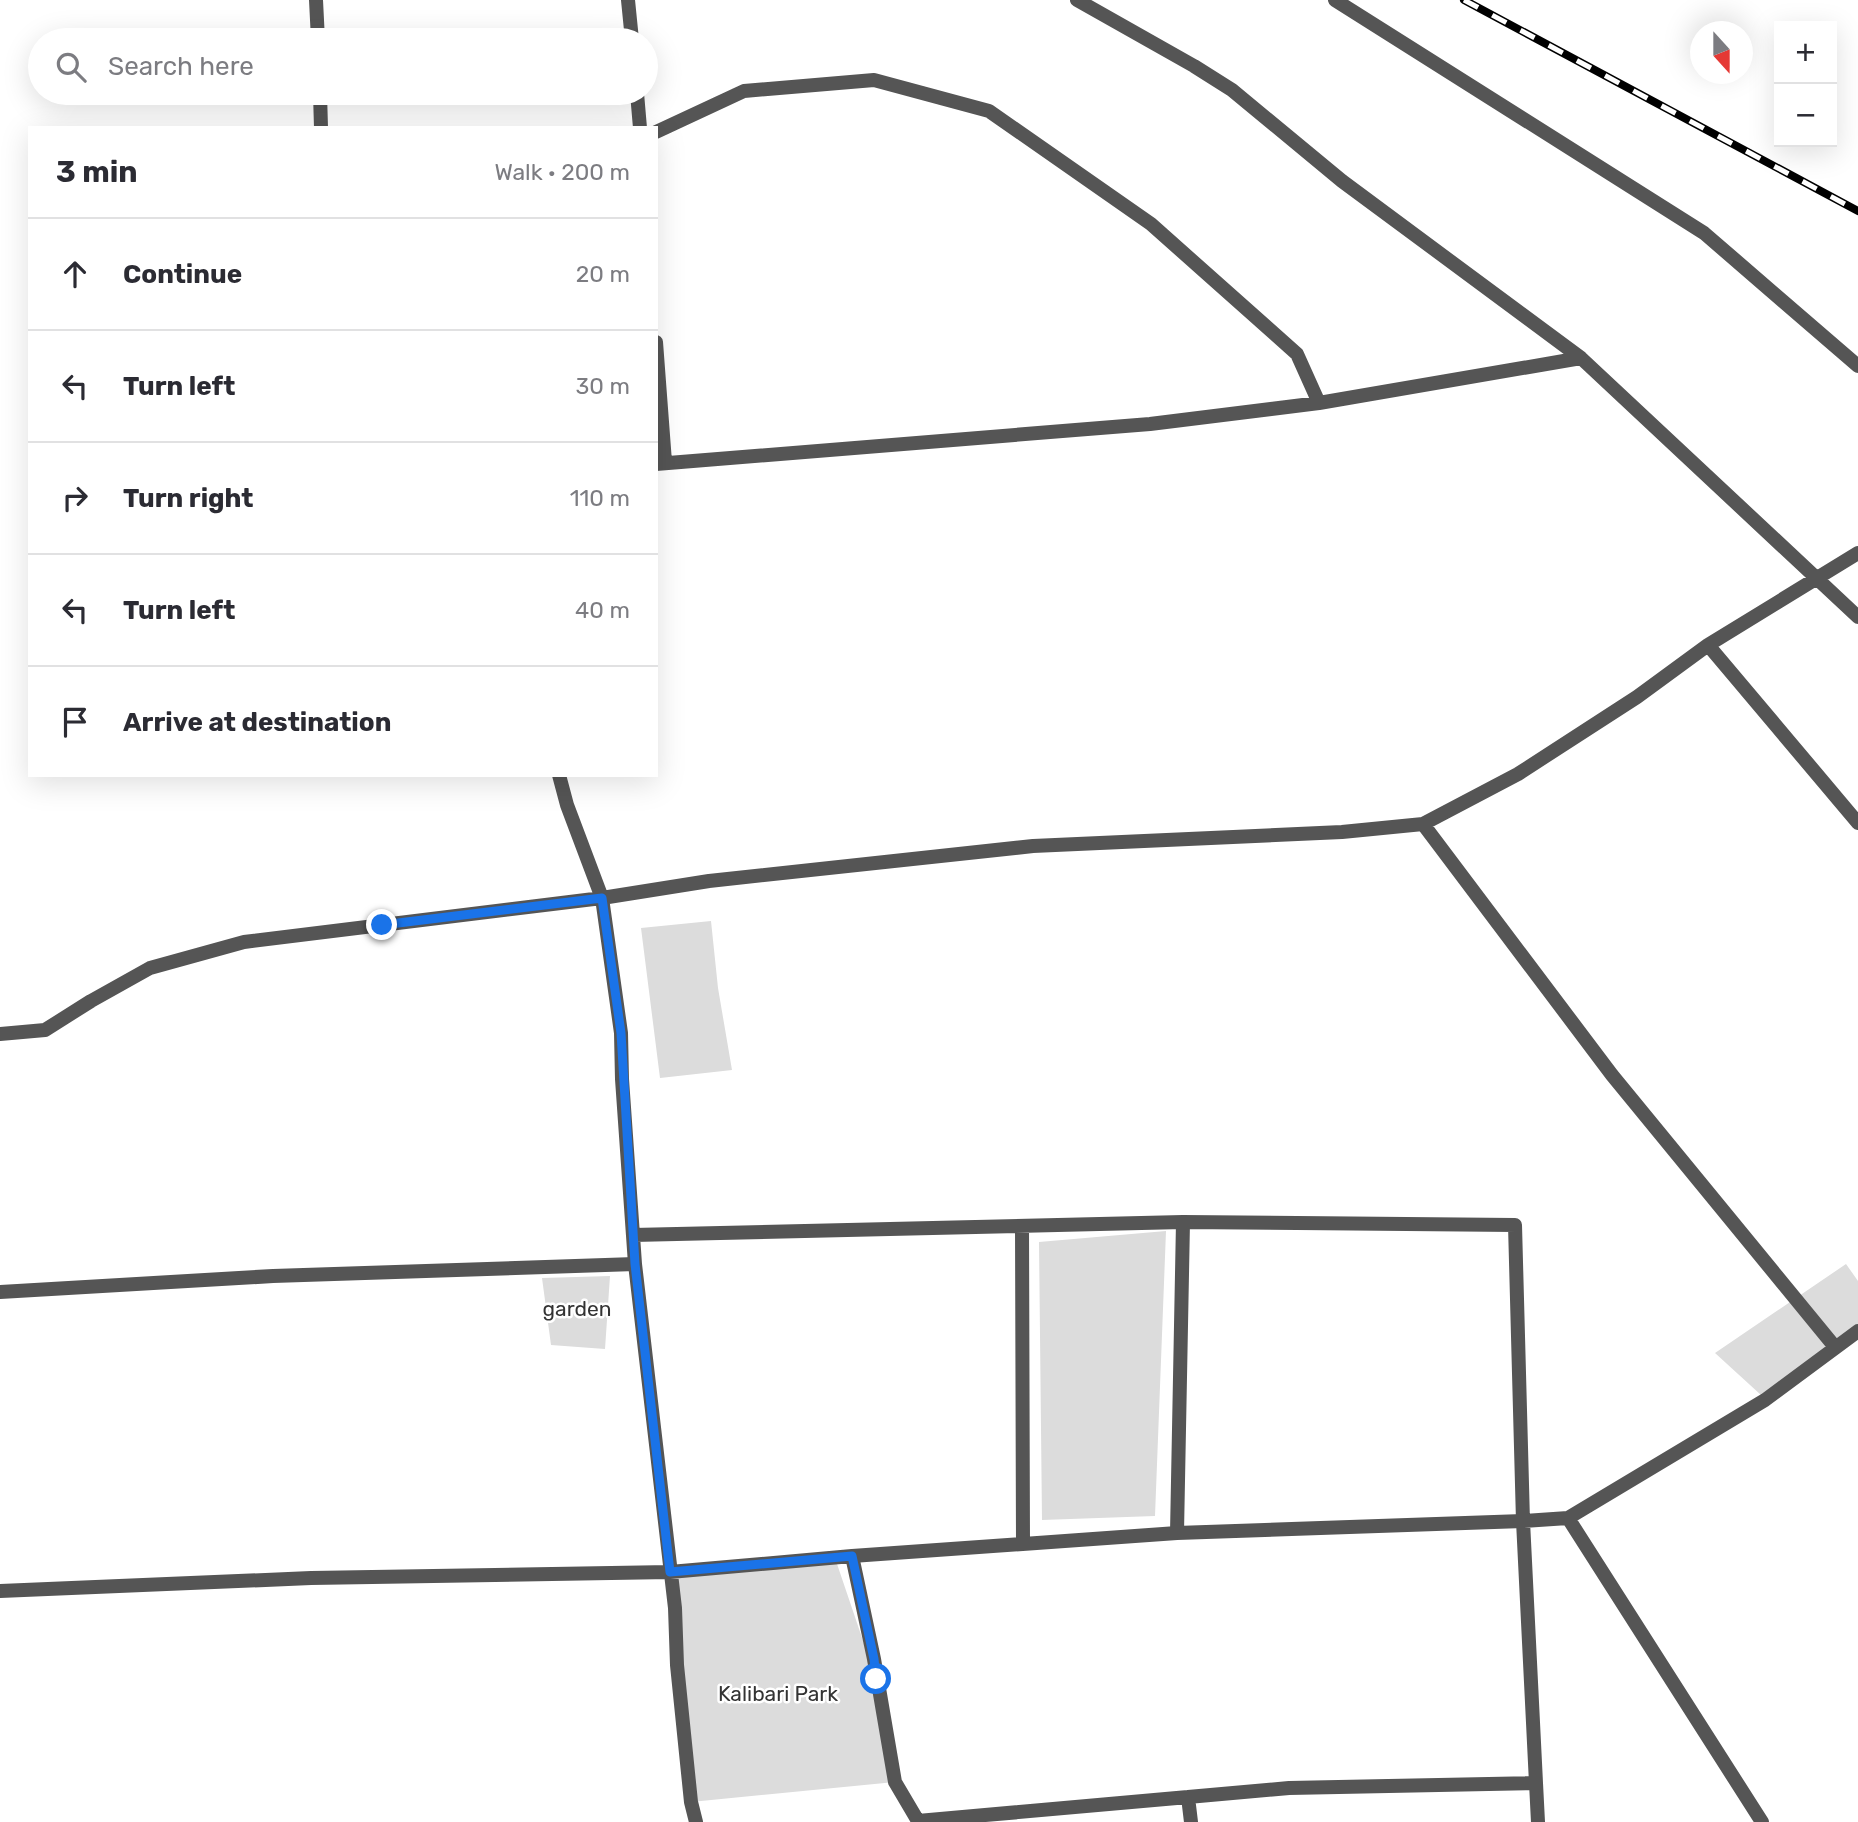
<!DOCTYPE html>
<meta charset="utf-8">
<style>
body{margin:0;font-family:Rubik,sans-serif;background:#f7f7f7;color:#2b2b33}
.controls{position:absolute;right:21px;top:21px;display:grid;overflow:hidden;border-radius:0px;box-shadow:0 7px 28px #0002}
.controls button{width:63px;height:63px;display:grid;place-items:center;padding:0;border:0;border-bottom:2px solid #e1e1e2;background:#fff;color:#2b2b33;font:35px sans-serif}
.compass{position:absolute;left:1690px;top:21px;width:63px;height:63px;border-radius:50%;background:#fff;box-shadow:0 7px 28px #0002;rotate:159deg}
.stop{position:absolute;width:21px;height:21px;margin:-16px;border:5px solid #1a73e8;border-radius:50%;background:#fff}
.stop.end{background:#1a73e8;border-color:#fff;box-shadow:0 2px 7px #0008}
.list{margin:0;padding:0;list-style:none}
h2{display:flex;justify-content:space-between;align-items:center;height:91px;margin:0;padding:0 28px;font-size:30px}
h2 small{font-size:23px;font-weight:400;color:#7c7c81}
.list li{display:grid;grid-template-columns:46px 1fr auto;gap:21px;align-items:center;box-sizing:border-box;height:112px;padding:0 28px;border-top:2px solid #e1e1e2}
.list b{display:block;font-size:26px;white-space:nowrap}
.list em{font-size:23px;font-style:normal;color:#7c7c81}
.icon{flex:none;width:38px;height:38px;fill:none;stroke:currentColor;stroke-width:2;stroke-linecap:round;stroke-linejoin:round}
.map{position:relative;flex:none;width:1858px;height:1822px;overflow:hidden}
.search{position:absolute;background:#fff;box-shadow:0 7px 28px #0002;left:28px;top:28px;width:630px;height:77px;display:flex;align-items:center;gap:18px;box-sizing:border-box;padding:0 24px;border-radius:38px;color:#7c7c81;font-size:26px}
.panel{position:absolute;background:#fff;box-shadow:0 7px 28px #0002;left:28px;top:126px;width:630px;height:651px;border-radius:0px}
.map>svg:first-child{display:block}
.green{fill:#dcdcdc}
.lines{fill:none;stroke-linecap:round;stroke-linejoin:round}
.street{stroke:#555;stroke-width:14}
.rail-casing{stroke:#000;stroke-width:8}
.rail{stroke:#fff;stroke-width:5;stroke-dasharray:16;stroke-linecap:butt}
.route{stroke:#1a73e8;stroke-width:9}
.labels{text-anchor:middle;stroke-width:5;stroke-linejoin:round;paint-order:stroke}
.park-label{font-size:21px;fill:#333;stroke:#fff}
</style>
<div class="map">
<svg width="1858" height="1822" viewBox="0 0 1858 1822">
<rect width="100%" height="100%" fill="#fff"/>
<path class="green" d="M711,921L718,988L732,1070L660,1078L641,928Z
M1166,1231L1155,1516L1042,1520L1039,1242Z
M1846,1264L1858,1281V1325L1761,1395L1715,1353Z
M610,1276L605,1349L551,1345L542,1278Z
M835,1558L876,1679L895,1782L691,1802L670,1572Z"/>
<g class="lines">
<path class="street" d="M316,0L318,40
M628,0L632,40
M1077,0L1194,66L1232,90L1342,181L1581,358L1858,617
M1335,0L1704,233L1858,366
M320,93L321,128
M637,93L640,128
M656,132L744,91L874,80L989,111L1151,224L1297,354L1319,403
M656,342L665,462
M656,464L1150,424L1319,403L1581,358
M1708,645L1858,823
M559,775L567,805L602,898L709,881L1033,846L1342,832L1423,824L1518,774L1637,697L1708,645L1858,553
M1423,824L1612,1075L1835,1347
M0,1034L45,1030L91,1001L150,968L244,942L602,898L621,1033L622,1079L635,1264L675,1608L677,1665L691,1802L696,1822
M1183,1222L1515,1225L1523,1521L1568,1518L1765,1400L1858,1331
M1022,1226L1023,1544
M633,1235L1183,1222L1177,1533L852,1556
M0,1292L273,1276L635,1264
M1568,1518L1762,1822
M1177,1533L1523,1521L1536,1783
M0,1591L311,1578L670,1572L852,1556L874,1659L895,1782L918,1821L1188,1797L1191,1822
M1188,1797L1289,1788L1536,1783L1538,1822"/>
<defs>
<path id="rail" d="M1464,0L1858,211"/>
</defs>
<use href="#rail" class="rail-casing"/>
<use href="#rail" class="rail"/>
</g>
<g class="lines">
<path class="route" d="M382,925L602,898L621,1033L635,1264L670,1572L852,1556L874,1659L876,1679"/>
</g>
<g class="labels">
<g class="park-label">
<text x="577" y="1316">garden</text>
<text x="778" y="1701">Kalibari Park</text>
</g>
</g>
</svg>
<div class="controls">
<button>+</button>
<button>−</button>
</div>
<svg class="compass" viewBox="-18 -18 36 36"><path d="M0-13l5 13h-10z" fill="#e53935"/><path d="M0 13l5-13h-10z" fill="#7c7c81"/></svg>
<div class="stop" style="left:876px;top:1679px"></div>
<div class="stop end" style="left:382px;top:925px"></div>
<div class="search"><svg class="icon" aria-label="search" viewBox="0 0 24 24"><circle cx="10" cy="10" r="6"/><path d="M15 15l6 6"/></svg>Search here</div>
<section class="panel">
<h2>3 min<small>Walk · 200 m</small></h2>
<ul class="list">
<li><svg class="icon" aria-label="ahead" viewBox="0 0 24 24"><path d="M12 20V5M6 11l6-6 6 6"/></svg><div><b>Continue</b></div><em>20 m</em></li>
<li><svg class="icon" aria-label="left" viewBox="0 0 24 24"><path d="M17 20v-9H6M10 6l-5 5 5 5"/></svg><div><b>Turn left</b></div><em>30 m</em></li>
<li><svg class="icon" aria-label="right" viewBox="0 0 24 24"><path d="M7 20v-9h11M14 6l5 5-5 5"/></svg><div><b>Turn right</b></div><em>110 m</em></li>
<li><svg class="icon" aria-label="left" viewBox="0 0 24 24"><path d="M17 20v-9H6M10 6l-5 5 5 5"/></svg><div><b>Turn left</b></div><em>40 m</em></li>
<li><svg class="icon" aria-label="arrive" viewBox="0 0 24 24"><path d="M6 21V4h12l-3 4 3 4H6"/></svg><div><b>Arrive at destination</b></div></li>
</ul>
</section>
</div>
